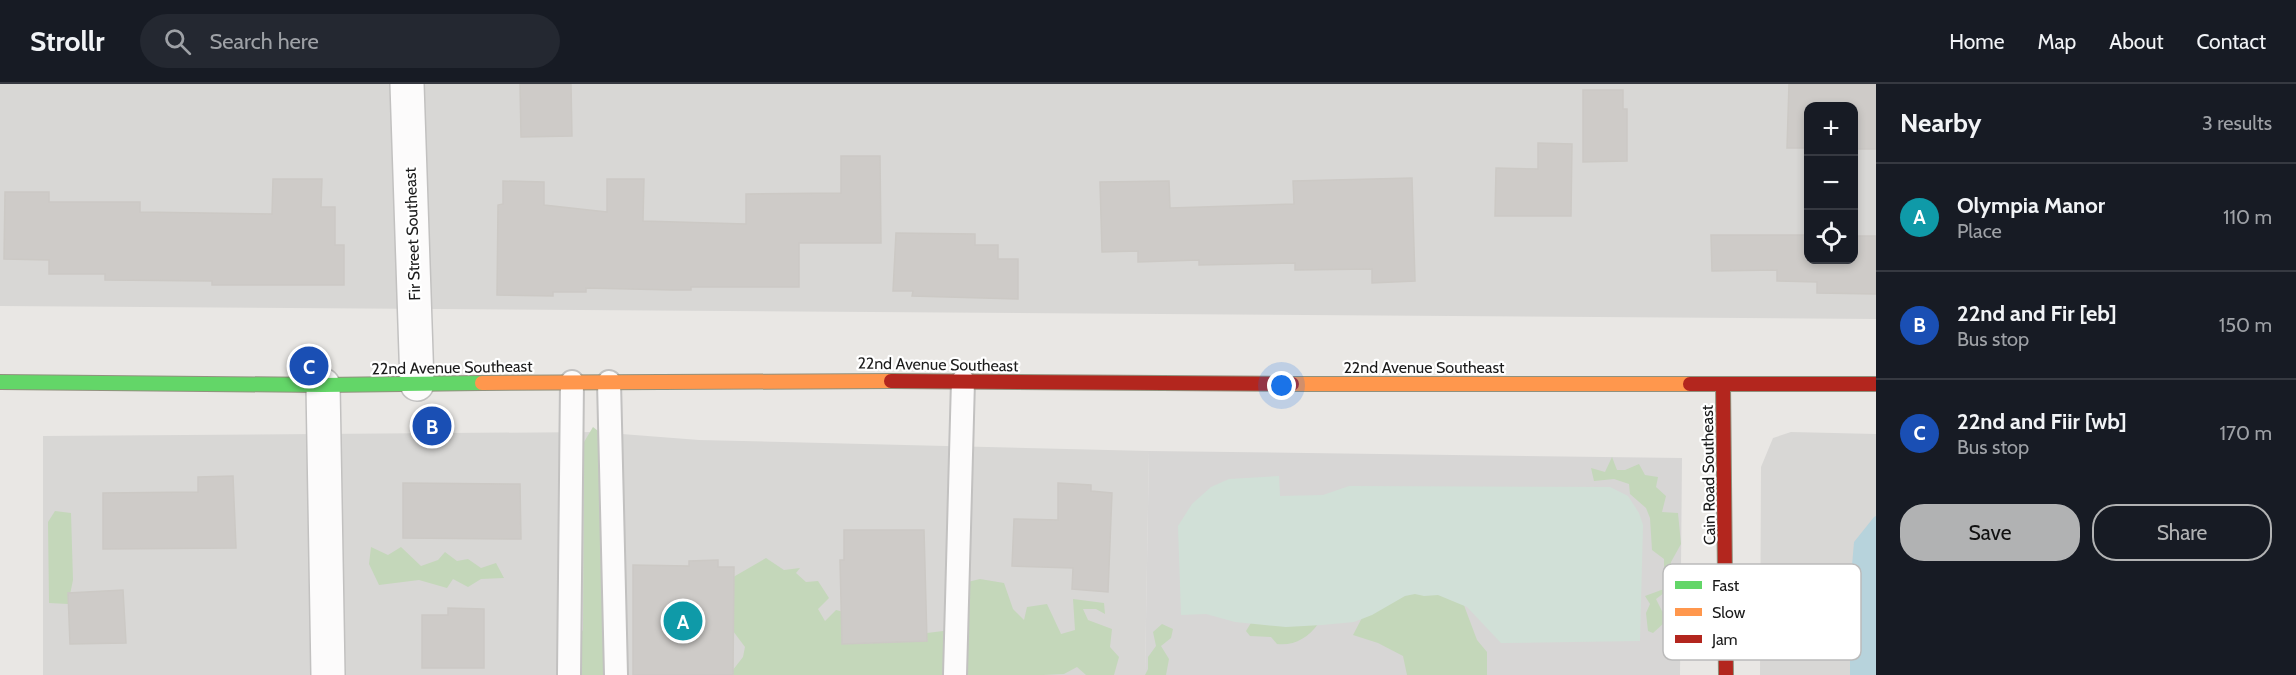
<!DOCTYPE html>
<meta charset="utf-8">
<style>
body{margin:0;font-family:Cabin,sans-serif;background:#242831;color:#f1f3f6}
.controls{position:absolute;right:18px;top:18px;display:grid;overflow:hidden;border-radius:12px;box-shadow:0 3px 9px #0003}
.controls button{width:54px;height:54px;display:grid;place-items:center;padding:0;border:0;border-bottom:2px solid #363941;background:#171b24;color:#f1f3f6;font:30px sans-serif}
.you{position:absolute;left:1282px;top:302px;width:21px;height:21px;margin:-15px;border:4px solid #fff;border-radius:50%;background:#1a73e8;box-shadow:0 0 0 9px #1a73e833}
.badge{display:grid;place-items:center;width:39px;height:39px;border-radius:50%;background:#b1b2b3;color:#fff;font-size:20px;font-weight:700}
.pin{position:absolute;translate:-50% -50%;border:3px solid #fff;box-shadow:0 2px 6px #0006}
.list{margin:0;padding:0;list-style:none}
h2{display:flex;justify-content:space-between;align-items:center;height:78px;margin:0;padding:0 24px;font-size:26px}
h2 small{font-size:20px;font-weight:400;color:#9ea1a6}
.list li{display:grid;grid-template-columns:39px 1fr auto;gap:18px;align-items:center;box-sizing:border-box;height:108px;padding:0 24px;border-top:2px solid #363941}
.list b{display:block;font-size:22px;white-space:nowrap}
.list p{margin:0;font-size:20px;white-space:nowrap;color:#9ea1a6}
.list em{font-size:20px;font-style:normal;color:#9ea1a6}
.actions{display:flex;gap:12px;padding:18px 24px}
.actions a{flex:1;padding:14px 0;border:2px solid #b1b2b3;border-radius:24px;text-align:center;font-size:21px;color:#b1b2b3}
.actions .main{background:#b1b2b3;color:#111}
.icon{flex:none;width:33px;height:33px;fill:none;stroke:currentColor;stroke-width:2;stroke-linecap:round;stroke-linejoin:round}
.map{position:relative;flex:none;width:1876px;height:591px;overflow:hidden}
header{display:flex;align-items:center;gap:36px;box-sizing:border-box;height:84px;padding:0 30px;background:#171b24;border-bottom:2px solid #363941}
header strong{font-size:28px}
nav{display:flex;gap:33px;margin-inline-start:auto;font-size:21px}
.search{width:420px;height:54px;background:#242831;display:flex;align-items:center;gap:15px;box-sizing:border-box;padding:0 21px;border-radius:33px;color:#9ea1a6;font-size:22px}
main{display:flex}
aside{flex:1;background:#171b24}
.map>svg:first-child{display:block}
.residential{fill:#d8d7d5;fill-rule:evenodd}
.religious{fill:#d7d6d5}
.forest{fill:#c4d7ba}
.wetland{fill:#d1e0d7}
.water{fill:#b7d3dc}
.building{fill:#cecbc8;stroke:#ccc9c5;stroke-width:1.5}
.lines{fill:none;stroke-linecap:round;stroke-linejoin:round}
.lane-casing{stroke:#c2c1c0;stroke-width:26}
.street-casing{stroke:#c2c1c0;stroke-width:36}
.fast-casing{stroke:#90917d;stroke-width:16}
.slow-casing{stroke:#90917d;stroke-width:16}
.jam-casing{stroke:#90917d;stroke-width:16}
.lane{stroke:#fcfbfb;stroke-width:22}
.street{stroke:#fcfbfb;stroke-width:33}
.fast{stroke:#63d668;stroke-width:14}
.slow{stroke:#ff974d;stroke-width:14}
.jam{stroke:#b3261e;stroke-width:14}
.labels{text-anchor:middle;stroke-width:4.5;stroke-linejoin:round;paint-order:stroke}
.street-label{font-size:16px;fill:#1b1b1b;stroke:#fff}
.key{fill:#fff;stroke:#bbb;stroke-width:1.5}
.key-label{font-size:16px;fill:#1b1b1b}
</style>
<header>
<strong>Strollr</strong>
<div class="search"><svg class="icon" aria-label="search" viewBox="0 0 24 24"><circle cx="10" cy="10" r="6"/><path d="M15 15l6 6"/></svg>Search here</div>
<nav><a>Home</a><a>Map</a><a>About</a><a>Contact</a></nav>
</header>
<main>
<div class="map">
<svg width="1876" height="591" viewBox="0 0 1876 591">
<rect width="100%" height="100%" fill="#e9e7e4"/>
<path class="residential" d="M0,0H1876V235L0,222ZM1808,22H1854V176H1808Z
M596,348L699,356L1149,367L1145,591H43V352Z
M1791,348L1876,350V591H1760L1761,383L1773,354Z"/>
<path class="religious" d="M1149,367L1682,374L1680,591H1145Z"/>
<path class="forest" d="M593,343L607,354L613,591H563L560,589L558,569L573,560L583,546L584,358Z
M1612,373L1617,386H1625L1639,380L1645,391L1658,393L1656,403L1666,412L1662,428L1678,429L1681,460L1671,478L1668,506L1656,515L1662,527L1675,537L1664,539L1653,549L1648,547L1646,529L1650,520L1645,512L1664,505V475L1652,466L1650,434L1646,424L1630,410L1629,400L1614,395L1594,397L1591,384L1605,388Z
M55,427L71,429L73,496L68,520L49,519L48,438Z
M371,463L388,471L401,463L421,482L438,476L445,468L457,477L468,475L481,484L496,479L504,494L481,495L468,503L453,495L447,504L419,496L379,501L369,480Z
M766,474L784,486L800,484L796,489L806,498L818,497L829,514L818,525L825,537L836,526L927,549L951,546L947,503L980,495L1004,499L1013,525L1024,536L1027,523L1047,520L1061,550L1075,546L1073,515L1104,519L1105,530L1096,525H1083L1088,536L1112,545L1110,563L1119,573L1114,591H1086L1077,583L1064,590L1043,591H729L743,573L745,563L730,543L723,499Z
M1417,503L1462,516L1477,556L1487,568V591H1407L1403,572L1378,559L1353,551L1365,528Z
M1254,534L1318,540C1308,554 1294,562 1277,560L1271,553L1250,552L1246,547Z
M1162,540L1173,545L1171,554L1161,562L1169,575L1166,591H1145L1148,585V573L1156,562L1153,548Z"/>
<path class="wetland" d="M1279,392L1280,412L1323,411L1349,402L1610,403L1628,412L1639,429L1643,441L1640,557L1501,559L1467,523L1438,511L1424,512L1415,510L1405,512L1372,531L1354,538L1322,541L1286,543L1235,538L1206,530L1181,531L1178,442L1192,420L1211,403L1229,395Z"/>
<path class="water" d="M1876,432V591H1850V505L1854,458L1874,433Z"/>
<path class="building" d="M520,0H571L572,52L521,53Z
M1789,0H1876V65H1854V22H1809V64H1787Z
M1583,6H1623V25H1627V77L1583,78Z
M1538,59L1572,60L1571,132H1495L1496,84L1538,85Z
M841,72H880L881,159H799V203H691V206H673L586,204V208H553V212L497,211L498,121L503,120V97L544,98V121L607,128V95H644L643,137L746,140V110L841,109Z
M1412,94L1415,197L1372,199V185L1295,186V179L1199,181V176L1138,178V167L1102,168L1100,98L1169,97L1170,124L1294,120L1293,97Z
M273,95H322L321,123H335V161H344V201H212V197L105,196V190H49V176L4,175L5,108H49V118H140V128L272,130Z
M896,149L975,150V161H998V175H1018V215L912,212L913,207H893Z
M1711,151H1809V176H1854V152H1876V210L1817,209V198L1777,197V186L1712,187Z
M233,392L236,464L103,465V409L198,408V393Z
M403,399L520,400L521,455L403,454Z
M1058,399L1091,401V407L1112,409L1108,508L1072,505L1073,484L1012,482L1014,435L1058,436Z
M844,446H924L927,557L842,560L840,476H844Z
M718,476V483H734L733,591H633V481L689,482V477Z
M123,506L126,559L70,560L68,509Z
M448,524L484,525V584H422V531H448Z"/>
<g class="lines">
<defs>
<path id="lane" d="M609,298L616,591
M569,591L572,298
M955,591L963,297"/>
<path id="street" d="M407,0L417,300
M323,301L328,591"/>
<path id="fast" d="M0,298L323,301L482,299"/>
<path id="slow" d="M482,299L891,297
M1292,300H1690"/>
<path id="jam" d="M891,297L1292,300
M1690,300H1876
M1723,300L1726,591"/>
</defs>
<use href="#lane" class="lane-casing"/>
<use href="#street" class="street-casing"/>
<use href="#fast" class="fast-casing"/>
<use href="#slow" class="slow-casing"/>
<use href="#jam" class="jam-casing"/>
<use href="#lane" class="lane"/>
<use href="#street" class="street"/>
<use href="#fast" class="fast"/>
<use href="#slow" class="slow"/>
<use href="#jam" class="jam"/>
</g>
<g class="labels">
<g class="street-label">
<text transform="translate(412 150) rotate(-92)" y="6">Fir Street Southeast</text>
<text transform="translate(938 280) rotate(1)" y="6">22nd Avenue Southeast</text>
<text transform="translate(452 283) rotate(-1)" y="6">22nd Avenue Southeast</text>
<text x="1424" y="289">22nd Avenue Southeast</text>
<text transform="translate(1708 391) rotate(-91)" y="6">Cain Road Southeast</text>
</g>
</g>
<rect x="1663" y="480" width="198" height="96" rx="9" class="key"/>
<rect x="1675" y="497" width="27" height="8" fill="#63d668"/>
<rect x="1675" y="524" width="27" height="8" fill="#ff974d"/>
<rect x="1675" y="551" width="27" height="8" fill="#b3261e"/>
<g class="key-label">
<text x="1712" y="507">Fast</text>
<text x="1712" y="534">Slow</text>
<text x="1712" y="561">Jam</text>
</g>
</svg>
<div class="controls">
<button>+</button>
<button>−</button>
<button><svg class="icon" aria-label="locate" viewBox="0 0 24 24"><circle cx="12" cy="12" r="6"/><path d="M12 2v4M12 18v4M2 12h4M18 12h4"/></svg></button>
</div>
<div class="you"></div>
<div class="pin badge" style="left:683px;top:537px;background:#0f9aa8">A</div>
<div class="pin badge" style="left:432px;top:342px;background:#1a4fb4">B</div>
<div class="pin badge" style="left:309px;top:282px;background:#1a4fb4">C</div>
</div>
<aside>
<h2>Nearby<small>3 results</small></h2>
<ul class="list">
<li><span class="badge" style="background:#0f9aa8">A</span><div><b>Olympia Manor</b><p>Place</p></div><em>110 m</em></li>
<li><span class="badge" style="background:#1a4fb4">B</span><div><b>22nd and Fir [eb]</b><p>Bus stop</p></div><em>150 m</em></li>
<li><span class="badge" style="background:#1a4fb4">C</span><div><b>22nd and Fiir [wb]</b><p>Bus stop</p></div><em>170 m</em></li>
</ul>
<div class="actions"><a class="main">Save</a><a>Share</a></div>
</aside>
</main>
